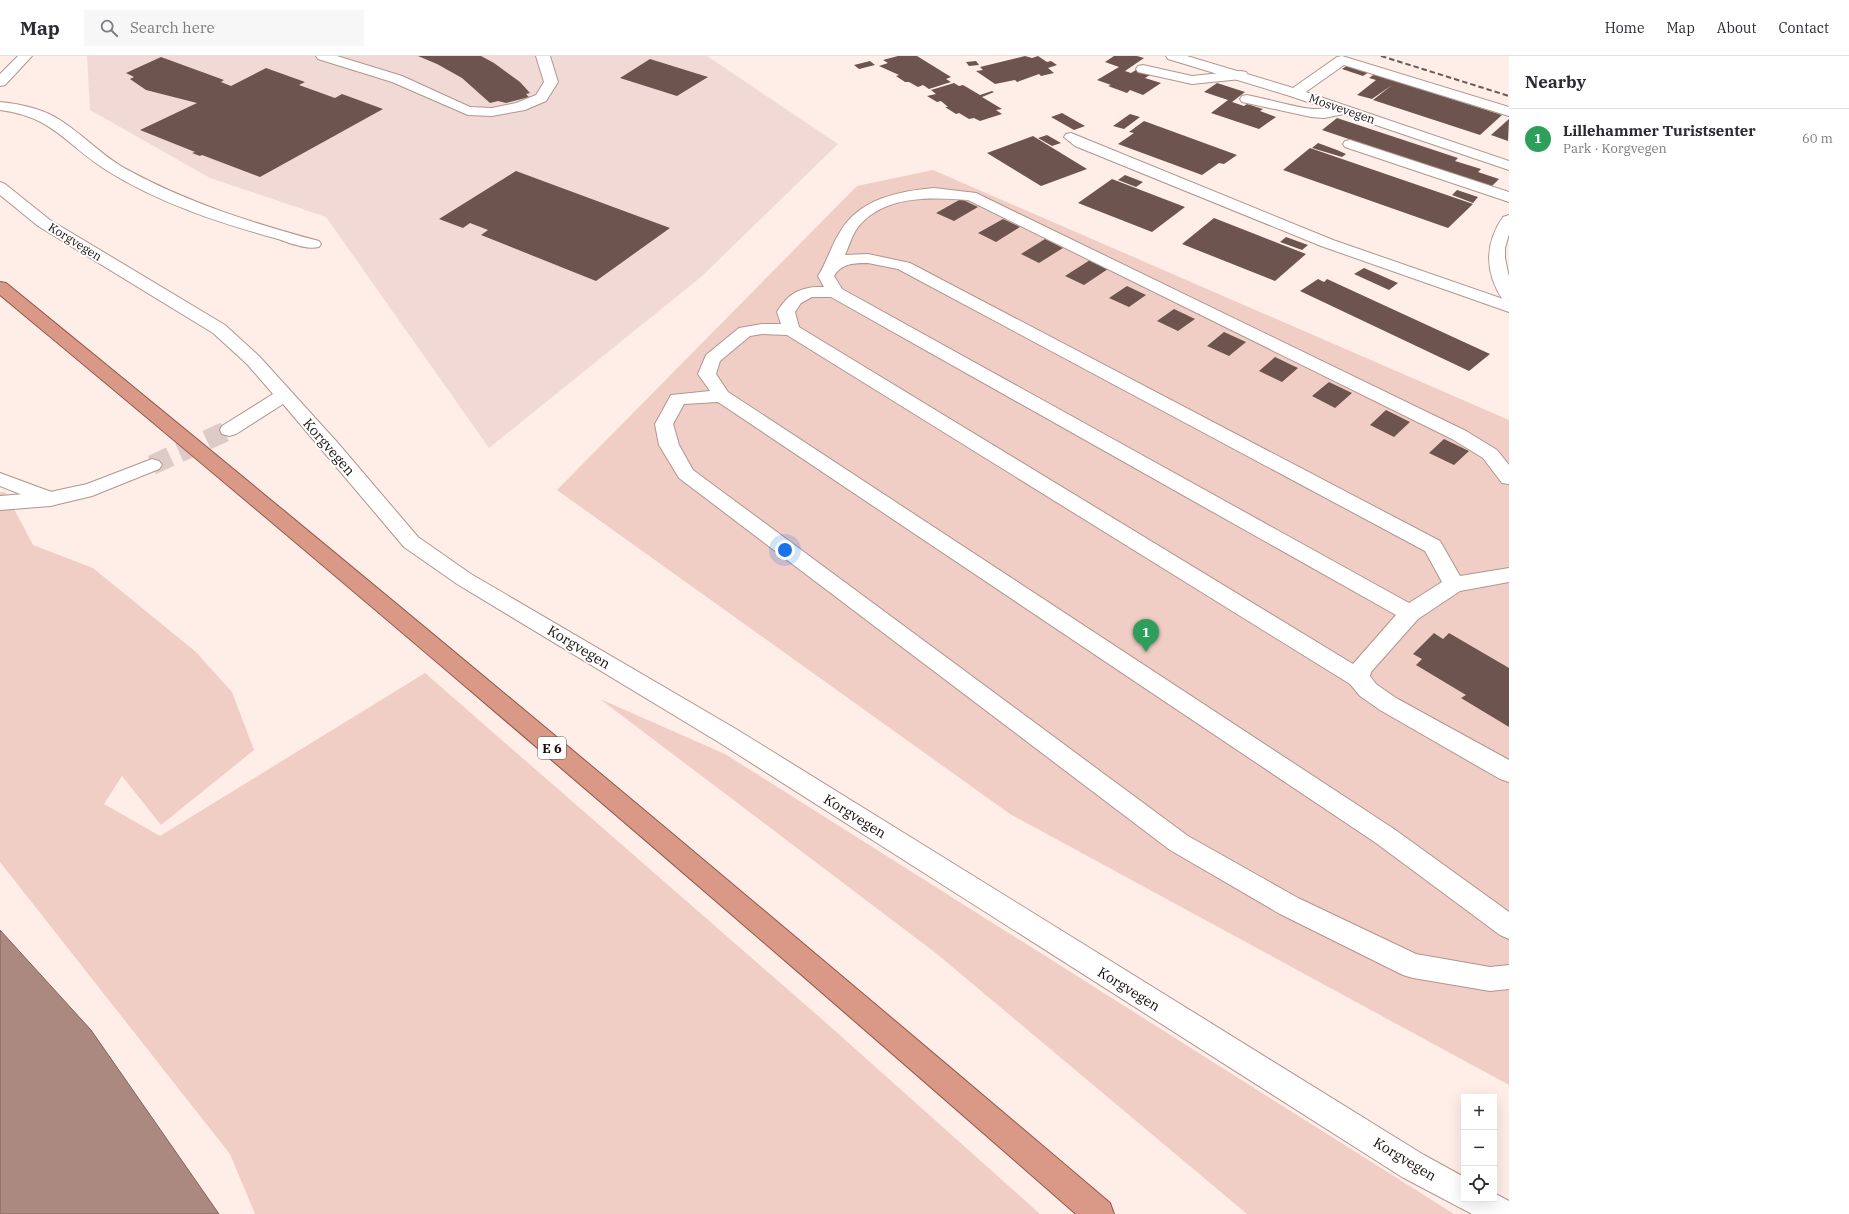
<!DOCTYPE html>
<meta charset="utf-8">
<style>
body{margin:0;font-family:"IBM Plex Serif",serif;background:#f7f7f7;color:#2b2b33}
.controls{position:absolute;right:12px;bottom:12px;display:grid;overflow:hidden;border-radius:0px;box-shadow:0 4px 16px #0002}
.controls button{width:36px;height:36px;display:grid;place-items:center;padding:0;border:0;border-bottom:1px solid #e1e1e2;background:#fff;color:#2b2b33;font:20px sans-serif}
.you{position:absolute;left:785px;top:494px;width:14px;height:14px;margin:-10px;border:3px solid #fff;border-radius:50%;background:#1a73e8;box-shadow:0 0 0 6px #1a73e833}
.badge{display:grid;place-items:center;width:26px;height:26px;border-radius:50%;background:#3e8191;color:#fff;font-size:13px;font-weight:700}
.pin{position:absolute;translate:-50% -33px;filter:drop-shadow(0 1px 2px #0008)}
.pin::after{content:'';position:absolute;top:21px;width:14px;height:12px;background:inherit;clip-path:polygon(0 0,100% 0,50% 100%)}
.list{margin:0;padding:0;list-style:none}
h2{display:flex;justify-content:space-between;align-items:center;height:52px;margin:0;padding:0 16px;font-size:17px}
h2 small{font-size:13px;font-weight:400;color:#7c7c81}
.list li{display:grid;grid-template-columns:26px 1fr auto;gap:12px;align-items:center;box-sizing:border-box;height:60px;padding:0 16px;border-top:1px solid #e1e1e2}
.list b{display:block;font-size:15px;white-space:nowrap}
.list p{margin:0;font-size:13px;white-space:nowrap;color:#7c7c81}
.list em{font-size:13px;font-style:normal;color:#7c7c81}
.icon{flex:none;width:22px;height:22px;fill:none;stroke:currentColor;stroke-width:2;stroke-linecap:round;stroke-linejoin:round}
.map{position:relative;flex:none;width:1509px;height:1158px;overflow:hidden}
header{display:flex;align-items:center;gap:24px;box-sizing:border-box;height:56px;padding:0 20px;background:#fff;border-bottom:1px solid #e1e1e2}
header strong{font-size:19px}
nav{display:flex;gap:22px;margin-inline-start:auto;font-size:14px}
.search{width:280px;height:36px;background:#f7f7f7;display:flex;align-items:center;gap:10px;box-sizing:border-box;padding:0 14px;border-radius:0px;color:#7c7c81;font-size:15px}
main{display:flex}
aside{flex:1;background:#fff}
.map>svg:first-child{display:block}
.built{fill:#f1dad5}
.green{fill:#f0cec5}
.water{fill:#ac8980;stroke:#7f645d}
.building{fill:#6d544e}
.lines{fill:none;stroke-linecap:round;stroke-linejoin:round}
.minor-tunnel{stroke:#dccbc7;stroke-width:20;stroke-dasharray:20 10;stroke-linecap:butt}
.service-casing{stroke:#b1958e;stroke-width:2}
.minor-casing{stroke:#b1958e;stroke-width:2}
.trunk-casing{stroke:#905648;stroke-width:2}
.service{fill:#fff;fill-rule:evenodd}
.minor{fill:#fff;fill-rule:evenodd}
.trunk{fill:#da9887;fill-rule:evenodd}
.rail{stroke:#675b57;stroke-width:2;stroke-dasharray:5.5 3;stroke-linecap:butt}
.labels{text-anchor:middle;stroke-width:4;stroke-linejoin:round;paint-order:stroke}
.far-street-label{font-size:12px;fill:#160d0a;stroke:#fff}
.shield{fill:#fff;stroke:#5c5654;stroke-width:1}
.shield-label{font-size:13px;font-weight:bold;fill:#160d0a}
.street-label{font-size:14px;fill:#160d0a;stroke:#fff}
</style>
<header>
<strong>Map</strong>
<div class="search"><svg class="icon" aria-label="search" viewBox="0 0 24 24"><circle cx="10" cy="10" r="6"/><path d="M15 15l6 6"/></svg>Search here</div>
<nav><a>Home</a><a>Map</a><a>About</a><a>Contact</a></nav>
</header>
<main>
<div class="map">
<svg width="1509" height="1158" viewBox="0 0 1509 1158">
<rect width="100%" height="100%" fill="#ffede8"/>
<path class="built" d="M87,0H707L838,88L701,221L489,392L326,161L210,122L90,54Z"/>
<path class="green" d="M933,114L1509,364V1029L1010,758L557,434L857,130Z
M0,436H5L33,489L93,512L196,596L232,636L254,694L161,769L122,720L104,748L160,780L425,617L824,965L1040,1158H255L230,1098L0,806Z
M600,643L725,698L1454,1158H1247L937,898Z"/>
<path class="water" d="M0,874L91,974L219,1158H0Z"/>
<path class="building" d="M418,0H481L494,7L520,26L530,37L526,38L529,41L506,47L498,45L490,47L462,22L437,8Z
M898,0H917L951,21L946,23L951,26L929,33L923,29L918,31L909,26H905L896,20L899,19L879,10L888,7L883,4Z
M1025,0L1032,2L1038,0L1047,6L1051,5L1057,9L1048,12L1054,17L1041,20L1039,18L1017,26L1015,24L995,28L976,15L983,14L980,11Z
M1114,0H1137L1144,2L1125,15L1131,17L1136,14L1150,19L1145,22L1161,27L1143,39L1130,34L1127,37L1108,30L1111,29L1097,24L1119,11L1105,6Z
M161,1L224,24L221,26L231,30L266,12L305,26L299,29L335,42L342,38L383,53L260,121L202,99L200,100L192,97L195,96L140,74L197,47L146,34L130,23L134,21L126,17Z
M650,3L708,21L677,40L620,22Z
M870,5L875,9L859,13L854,9Z
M976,5L979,9L969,10L966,6Z
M1348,9L1369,16L1363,20L1342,13Z
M1376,17L1397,24L1395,25L1502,59L1480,79L1373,44L1392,29L1372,43L1357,39L1376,24L1369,22Z
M954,27L959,30L963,29L980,39L992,35L994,36L982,41L1002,53L996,54L1002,58L980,65L974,62L969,63L959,57L956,58L945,51H948L941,45L937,46L927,40L936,38L931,34Z
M1217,27L1245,36L1232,46L1244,50L1247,48L1263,53L1260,55L1276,61L1259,73L1211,57L1228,44L1204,36Z
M1062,57L1085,70L1074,74L1051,61Z
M1130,58L1140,61L1124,73L1113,70Z
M1337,62L1458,102L1455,105L1481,113L1478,116L1499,123L1491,131L1322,74Z
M1509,63L1508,85L1491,79Z
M1144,65L1237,99L1224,108L1219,107L1202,119L1118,88L1134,77L1129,76Z
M1047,79L1061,87L1052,90L1038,82Z
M1033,80L1087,113L1041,130L987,97Z
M1318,87L1337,94L1346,98L1342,101L1312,92Z
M1310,92L1473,148L1448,172L1283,114Z
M516,115L670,172L596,225L481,179L488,174L470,167L463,172L439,163Z
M1125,119L1143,126L1136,131L1118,124Z
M1112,123L1185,151L1152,176L1078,147Z
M1457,134L1478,141L1473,147L1452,139Z
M961,143L978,151L954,165L936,157Z
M1214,162L1306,198L1275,225L1182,188Z
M1003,163L1020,171L996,186L978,177Z
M1286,181L1308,189L1302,194L1280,186Z
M1045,183L1063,192L1039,207L1021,198Z
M1090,204L1108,213L1084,229L1065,220Z
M1364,212L1398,227L1389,234L1354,218Z
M1318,223L1324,226L1327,223L1490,298L1469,315L1300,235Z
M1127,230L1146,239L1129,251L1109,242Z
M1174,253L1195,263L1178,275L1157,265Z
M1224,276L1246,286L1229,300L1207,290Z
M1275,301L1298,312L1282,326L1259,315Z
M1329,326L1352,337L1335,352L1312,340Z
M1386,354L1410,366L1394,381L1370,369Z
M1444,383L1469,395L1454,409L1429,397Z
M1434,577L1443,583L1449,577L1509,612V671L1461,642L1466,639L1416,609L1422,603L1413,598Z"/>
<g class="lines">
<path class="minor-tunnel" d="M152,409L229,374"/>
<defs>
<path id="service" d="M316,0H337L402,20L470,51L492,52L516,47L536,39L544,26L536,0H550L558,26L546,45L525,54L492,60L468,59L392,26L318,3Z
M1342,0L1509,51V60L1344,9L1300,40H1290L1288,37L1290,34L1337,1Z
M1143,9L1192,20L1241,15L1246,16L1248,19L1246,22L1241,23L1192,28L1138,16L1136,13L1138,10Z
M1247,39C1268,43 1290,50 1312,53C1324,54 1337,48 1349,51L1351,54L1349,57L1324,62L1311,61L1242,46L1240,43L1242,40Z
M0,46C21,48 43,53 60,64C84,79 102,100 126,113C186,146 252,167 319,185L321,188L319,191C306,194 290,187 278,183C220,167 158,147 106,114C65,88 54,61 0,54Z
M1071,77L1333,184L1509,245V256L1321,190L1075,90L1064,81L1066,78Z
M1350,84L1509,136V146L1345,91L1343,88L1345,85Z
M934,132L976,137L1466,375L1497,394L1509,409V428L1502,427L1483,402L1452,383L968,144C931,141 884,139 858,171C852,179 849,190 845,199L868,198L910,207L1440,485L1460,520L1509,512V526L1460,535L1418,563L1371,616L1370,620L1376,628L1396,642L1509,704V726L1500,723L1380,654L1360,640L1350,628L787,279L762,278L750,280L720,305L716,318L728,336L1394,773L1509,856V883L1500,879L1376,787L718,346L684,348L673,368L679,389L693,414L1188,780L1298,842L1416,898L1490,911L1509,909V933L1490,935L1413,922L1403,919L1280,858L1170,794L679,422L659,389L655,368L671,339L710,335L698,318L706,299L739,272L762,268H781L777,256C788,237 802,230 824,231L818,220C827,206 831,190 840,176C859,143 899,135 934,132ZM868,207L898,213L1425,495L1442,526L1409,547L842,233L834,220C842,207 854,207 868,207ZM812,241H831L1396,559L1353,608L799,271L795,256L801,247Z
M0,417L57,438L60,443L57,448L50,450L0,430Z"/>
<path id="minor" d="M18,0H32L5,29L0,30V18Z
M1166,0H1187L1300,34L1509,105V114L1290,40L1168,3Z
M0,126L5,128L50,164L225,269L259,300L337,386L418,481L471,518L736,673L1424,1099L1464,1121V1143H1494V1137L1509,1145V1158H1472L1402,1121L720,687L457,528L404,491L283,348L236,378L229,380L222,378L220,374L222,370L273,338L247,308L213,277L38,170L0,139Z
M1509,159V178L1505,192V202L1509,221V245L1503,244C1484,216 1485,187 1503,161Z
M152,403L159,405L162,409L159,413L92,440L50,450L0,454V440L50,436L87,428Z"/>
<path id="trunk" d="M0,226L6,227C378,530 745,837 1110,1147L1114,1158H1076C721,847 363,540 0,239Z"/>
</defs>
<use href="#service" class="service-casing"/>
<use href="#minor" class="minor-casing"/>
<use href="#trunk" class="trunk-casing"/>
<use href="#service" class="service"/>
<use href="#minor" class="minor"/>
<use href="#trunk" class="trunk"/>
<path class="rail" d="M1381,0L1509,40"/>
</g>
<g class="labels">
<g class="far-street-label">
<text transform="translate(1342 53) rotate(19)" y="4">Mosvevegen</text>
<text transform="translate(75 186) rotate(32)" y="4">Korgvegen</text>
</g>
<rect class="shield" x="538" y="681" width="28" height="22" rx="3"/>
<g class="shield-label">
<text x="552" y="697">E 6</text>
</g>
<g class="street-label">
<text transform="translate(329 391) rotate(49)" y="5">Korgvegen</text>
<text transform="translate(579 591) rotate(31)" y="5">Korgvegen</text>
<text transform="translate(855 760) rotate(32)" y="5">Korgvegen</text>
<text transform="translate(1129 933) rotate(32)" y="5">Korgvegen</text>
<text transform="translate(1405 1103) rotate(31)" y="5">Korgvegen</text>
</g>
</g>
</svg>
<div class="controls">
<button>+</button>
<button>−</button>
<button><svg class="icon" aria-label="locate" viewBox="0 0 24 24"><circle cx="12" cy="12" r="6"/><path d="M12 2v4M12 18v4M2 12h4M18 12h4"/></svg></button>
</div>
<div class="you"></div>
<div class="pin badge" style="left:1146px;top:596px;background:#2e9e5b">1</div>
</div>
<aside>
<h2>Nearby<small></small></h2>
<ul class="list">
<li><span class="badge" style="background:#2e9e5b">1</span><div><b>Lillehammer Turistsenter</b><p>Park · Korgvegen</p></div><em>60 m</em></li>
</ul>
</aside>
</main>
